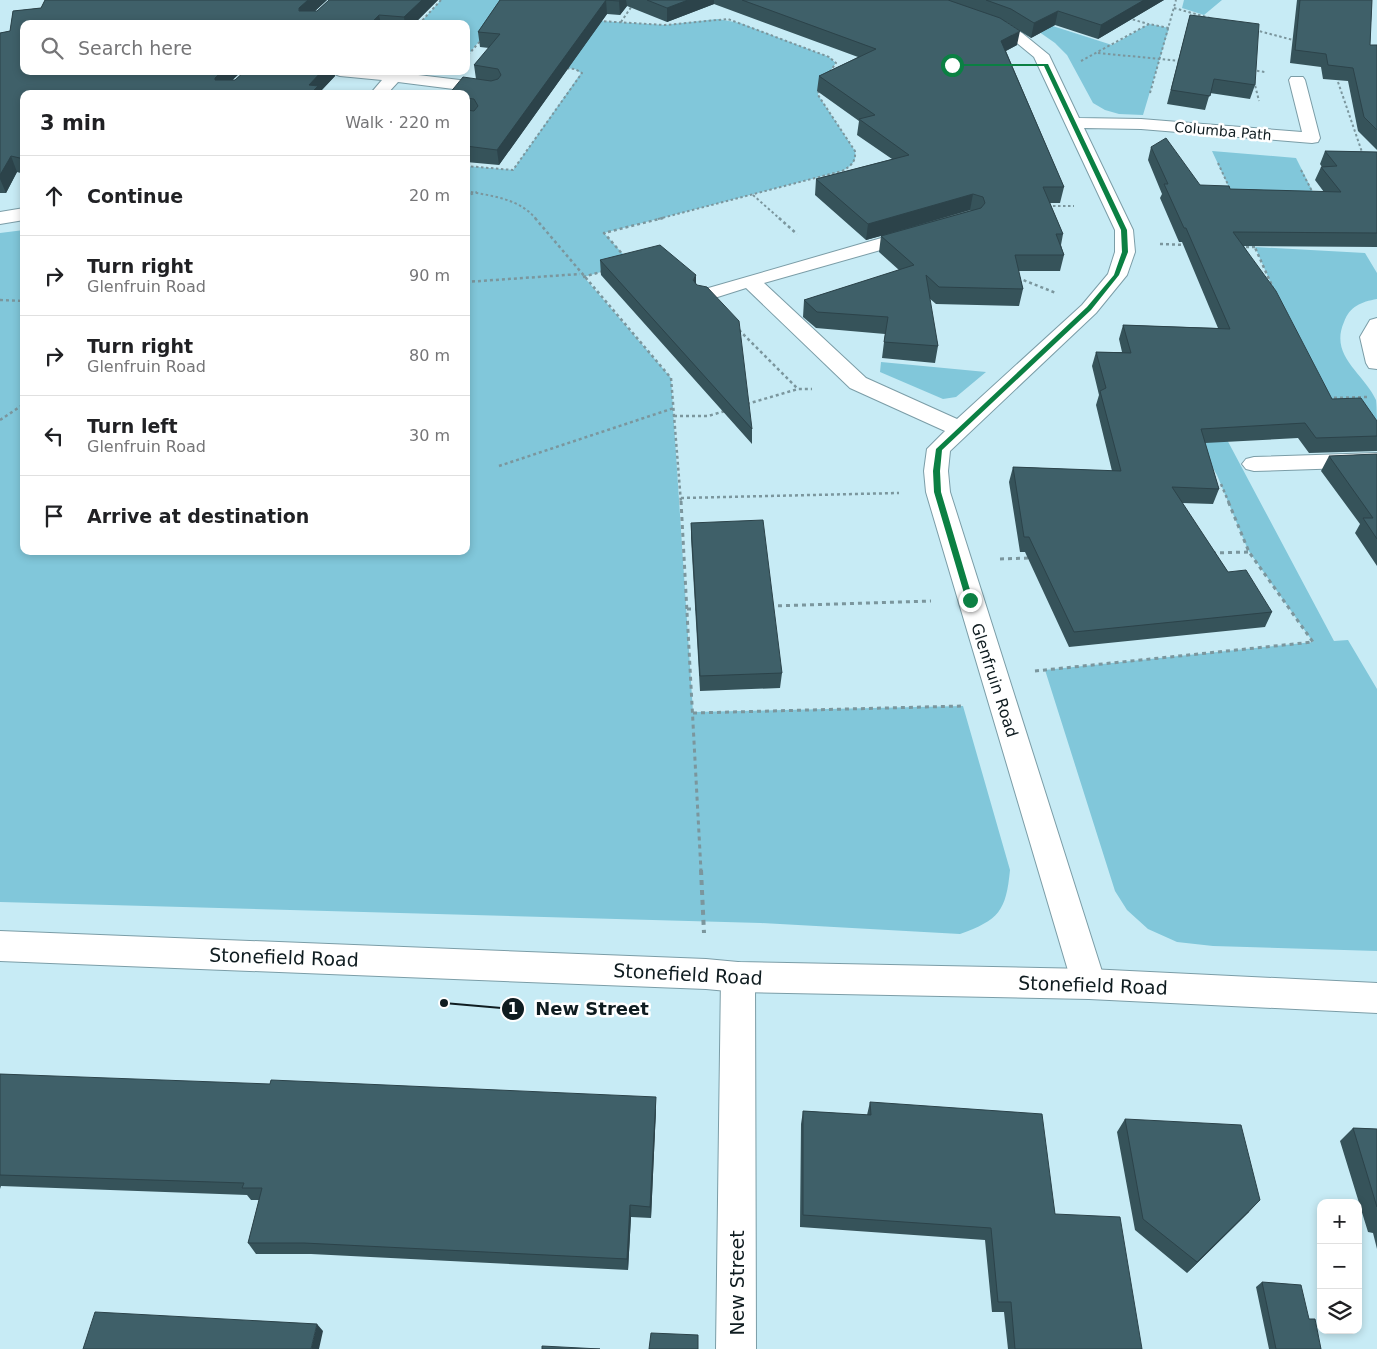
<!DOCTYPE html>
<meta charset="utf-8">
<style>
body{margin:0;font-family:"DejaVu Sans",sans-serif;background:#f6f6f6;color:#202124}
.controls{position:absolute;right:15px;bottom:15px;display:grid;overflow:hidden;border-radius:10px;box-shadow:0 2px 8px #0003}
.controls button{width:45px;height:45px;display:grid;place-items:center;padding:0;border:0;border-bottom:1px solid #e0e0e0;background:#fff;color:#202124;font:25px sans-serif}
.stop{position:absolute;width:15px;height:15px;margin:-11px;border:4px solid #0b8043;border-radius:50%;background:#fff}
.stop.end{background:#0b8043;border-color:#fff;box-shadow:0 1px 5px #0008}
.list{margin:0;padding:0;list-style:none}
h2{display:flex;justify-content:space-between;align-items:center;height:65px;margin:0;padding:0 20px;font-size:21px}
h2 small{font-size:16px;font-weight:400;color:#757577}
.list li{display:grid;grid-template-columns:32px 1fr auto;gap:15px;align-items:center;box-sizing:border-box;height:80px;padding:0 20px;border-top:1px solid #e0e0e0}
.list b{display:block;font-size:19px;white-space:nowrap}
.list p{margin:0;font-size:16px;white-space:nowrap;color:#757577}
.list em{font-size:16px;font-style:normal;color:#757577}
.icon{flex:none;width:28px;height:28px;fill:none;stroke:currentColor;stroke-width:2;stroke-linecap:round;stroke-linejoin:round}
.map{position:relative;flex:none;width:1377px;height:1349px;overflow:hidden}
.search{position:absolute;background:#fff;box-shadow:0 2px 8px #0003;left:20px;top:20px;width:450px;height:55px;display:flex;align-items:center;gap:12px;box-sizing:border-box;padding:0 18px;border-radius:10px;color:#757577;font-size:19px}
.panel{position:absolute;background:#fff;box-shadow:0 2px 8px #0003;left:20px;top:90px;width:450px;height:465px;border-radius:10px}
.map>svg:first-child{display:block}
.green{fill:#81c7da}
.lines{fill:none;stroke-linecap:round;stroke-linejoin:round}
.service-casing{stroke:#7b9da7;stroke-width:2}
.minor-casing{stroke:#7b9da7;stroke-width:2}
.tertiary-casing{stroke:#7b9da7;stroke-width:2}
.path-far3{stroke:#7b969d;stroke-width:2;stroke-dasharray:2.5 2.5;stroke-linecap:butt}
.path-far2{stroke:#7b969d;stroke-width:2.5;stroke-dasharray:3 3;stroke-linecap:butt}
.path-far1{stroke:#7b969d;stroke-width:3;stroke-dasharray:4 4;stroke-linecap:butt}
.path{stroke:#7b969d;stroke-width:4;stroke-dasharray:5 5;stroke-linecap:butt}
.service{fill:#fff;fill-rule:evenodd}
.minor{fill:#fff;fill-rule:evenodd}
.tertiary{fill:#fff;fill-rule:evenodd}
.wall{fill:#36535a;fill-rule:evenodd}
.shaded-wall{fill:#2c434a}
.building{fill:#3f6069;stroke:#2c434a}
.route{fill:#0b8043}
.labels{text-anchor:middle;stroke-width:5;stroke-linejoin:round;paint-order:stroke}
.far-street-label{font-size:14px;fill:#0f1c20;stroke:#fff}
.street-label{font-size:16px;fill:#0f1c20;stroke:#fff}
.near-street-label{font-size:19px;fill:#0f1c20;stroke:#fff}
.leader{fill:none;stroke:#0f1c20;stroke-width:2}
.callout-dot{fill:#0f1c20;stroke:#fff;stroke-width:2}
.mark-label{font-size:15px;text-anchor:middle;font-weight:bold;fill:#fff}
.callout-label{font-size:18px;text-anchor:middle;font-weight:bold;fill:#0f1c20;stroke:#fff;stroke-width:5;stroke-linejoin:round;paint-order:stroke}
</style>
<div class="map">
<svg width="1377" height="1349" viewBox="0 0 1377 1349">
<rect width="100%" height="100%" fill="#c7ebf5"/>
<path class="green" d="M441,0H514L466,57V24H419Z
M1184,0H1222L1204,15L1182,8Z
M1012,13L1112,45L1149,24L1169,28L1143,115L1119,114L1105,110L1093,103L1067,55L1055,43Z
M718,19L740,23L829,57L836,63L820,85L818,95L855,151C857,162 851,166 842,171L604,233L631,263L584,277L671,378L693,712L963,706L1010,870C1006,911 999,920 960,934L761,923L0,902V233L24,230V551H466V166L513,170L581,73L575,69L537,65L600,21L665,25Z
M1212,151L1296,158L1315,196L1232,194Z
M1255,247L1365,253L1377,273V299C1361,302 1350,306 1344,322C1329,356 1364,373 1376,400C1377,409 1377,425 1377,435L1216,419L1334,641L1348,640L1377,689V951L1213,946L1177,942L1148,929L1127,910L1115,891L1045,670L1313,642L1248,550L1217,475L1173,401L1321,398Z
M881,362L986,372L956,397L943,399L880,372Z"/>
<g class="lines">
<defs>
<path id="service" d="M1377,453V467L1254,471L1246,469L1242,464L1246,459L1254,457Z"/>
<path id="minor" d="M919,0H939L1008,25L1022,33L1049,55L1079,118L1141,119L1302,132L1289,80L1291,77H1303L1305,80L1320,138L1318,142L1312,143L1141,129L1084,128L1133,230L1135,252L1127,275L1096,313L950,451L948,471L950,492L1106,984L1101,995L1089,999L1077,995L1072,984L926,492L924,471L927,449L945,431L850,388L746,288L705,301L698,299L695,295L698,291L909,230L916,228L923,230L925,234L923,238L764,283L866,378L957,419L1082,305L1108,274L1115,252V230L1034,57L1012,39L998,31L921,3Z
M332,71H385L493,84L499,86L501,89L499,92L493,94L398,82L387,94H370L382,80L340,76L334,74Z
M24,208V220L0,224V212Z
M1377,318V369L1369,368L1366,363L1360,337L1370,320Z
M738,962L750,966L755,977L756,1349H716L721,977L726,966Z"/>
<path id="tertiary" d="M0,931L706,959L738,962L1089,969L1377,983V1013L1089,999L738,992L706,989L0,961Z"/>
</defs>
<use href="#service" class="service-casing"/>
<use href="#minor" class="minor-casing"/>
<use href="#tertiary" class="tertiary-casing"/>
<path class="path-far3" d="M1174,8L1210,18
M1128,18L1148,24
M599,21L665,25L728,19L829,57L836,63L829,73
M621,22L636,0
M419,24L441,0
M1255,30L1297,41
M1098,53L1181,61
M468,55L482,39
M1081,61L1149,24L1169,28
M1252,70L1265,72
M1254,81L1259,101
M1338,82L1363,155
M1150,93L1176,0
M1218,163L1230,189
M466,166L513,170L582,73L575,69L565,68
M1301,170L1314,195
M466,191C491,196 519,198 536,219
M753,195L780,219
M466,196L477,192
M1048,206H1074
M658,219L842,171C851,166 856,162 855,151L818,95L819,88"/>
<path class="path-far2" d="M535,218L671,378L681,503
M779,218L797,234
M1253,243L1273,288
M1160,244L1187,245
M1240,247H1255
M625,257L604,233L663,218
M583,277L604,271
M1018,278L1056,293
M466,282L580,274
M0,300L24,301
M739,330L798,389
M1328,398L1369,397
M747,404L798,389H812
M674,416H708L725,411
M0,420L24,404
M499,466L674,408
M1221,484L1229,503
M681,498L899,493"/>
<path class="path-far1" d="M681,501L701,871
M1212,553L1249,552
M1000,559L1031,558
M770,606L931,601
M687,609H698
M1035,671L1313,642L1249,552L1228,501
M693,713L962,706"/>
<path class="path" d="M701,870L704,933"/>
<use href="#service" class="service"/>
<use href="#minor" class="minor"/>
<use href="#tertiary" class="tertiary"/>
</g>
<path class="wall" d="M45,0H327L315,11H317L329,0H438L414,24H24V71H242L232,80H235L245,71H334L335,76L319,93L320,94H24V174L17,172L6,193H0V33L10,31L13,11L41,8Z
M500,0H1164L1098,39L1055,25L1031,38L1006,22L1017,45L1006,51L1064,187L1060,203H1050L1063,234L1061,245L1064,255L1060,271H1018L1023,289L1019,306L936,304L929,298L938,346L935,363L882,358L885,334L816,328L803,317L804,300L899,270L879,252L881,236L866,240L815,195L816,179L892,159L857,135L859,121L817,91L819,76L858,57L714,4L667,22L627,6L620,15L607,14L499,165L466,162V94L476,79L474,65L489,48L480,47L478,32ZM970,210H971L909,228Z
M1297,0H1372L1370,45H1377V150L1358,131L1348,81L1323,79L1321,67L1290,63Z
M1190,15L1255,85L1250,99L1210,93L1205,110L1167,104Z
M1151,147L1200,185L1230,189L1324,192L1315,180L1321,167H1322L1320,164L1325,151L1377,152V247L1244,246L1332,399L1377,421V451L1309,453L1298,438L1205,443L1219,489L1213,504L1182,503L1228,572L1272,612L1265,627L1069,647L1025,552H1020L1009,482L1013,467L1112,471L1096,405L1099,395L1092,366L1096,352H1122L1119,339L1123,325L1218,328L1182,242H1179L1160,198L1162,194L1148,160Z
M600,260L696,284L752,429V444L601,275Z
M1377,454V566L1355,533L1360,524L1321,471L1329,456Z
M691,523L782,673L780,688L700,691L691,538Z
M0,1074L656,1109L651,1218L631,1217L628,1270L311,1254H256L248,1243L259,1200H251L247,1195L1,1186L0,1189Z
M870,1102L1055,1214L1142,1349H1008L1004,1312H992L985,1240L800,1227L801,1124L803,1111L867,1115Z
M1125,1119L1249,1212L1187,1273L1135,1230L1117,1132Z
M1353,1128L1377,1129V1249L1373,1233L1368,1232L1340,1141Z
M1262,1282L1309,1319L1321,1349H1269L1256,1287Z"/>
<path class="shaded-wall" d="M308,0H327L302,23L299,8Z
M422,0H438L414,24H405L404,17Z
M606,0L607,14L499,165L497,150Z
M620,0H626L627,6L620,15L619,1Z
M688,0H714V4L667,22V8Z
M1144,0H1164L1098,39L1101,25Z
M1058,11L1055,25L1031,38L1034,23Z
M379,15L381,24H370Z
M1020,31L1017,45L998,55L1001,41Z
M222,71H242L219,93L215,80V78Z
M322,71H334L335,76L319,93L320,94H310L309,85Z
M11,156L17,172L6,193L0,179V175Z
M973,194L970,210L866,240L868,224Z
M696,275V290L693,280Z
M656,1097V1109L651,1218L650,1207Z
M1260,1200L1249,1212L1187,1273L1197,1262Z
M630,1205L631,1217L628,1270L627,1259Z
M317,1324L323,1331L319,1349H311Z"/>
<path class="building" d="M45,0H308L299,8V11H317L329,0H422L404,17L379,15L370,24H24V71H222L215,78V80H235L245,71H322L309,85L318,86L310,94H24V159L11,156L0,175V33L10,31L13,11L41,8Z
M500,0H620L619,1L606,0L497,150L466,146V110L474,111L478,106L474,99L466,98V94H449L463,77L491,81L498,79L501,75L498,69L474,65L500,34L478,32Z
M647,0H688L667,8Z
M742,0H948L1000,18L1020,31L1001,41L1064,187H1043L1063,234H1056L1064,255H1015L1023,289L939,287L926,275L938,346L884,342L888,317L817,312L804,300L914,265L881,236L981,208L985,203L983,197L973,194L868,224L816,179L909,155L859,119L875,115L819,76L876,49Z
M986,0H1144L1101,25L1058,11L1034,23L1011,9Z
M1300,0H1372L1370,45H1377V130L1364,117L1353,68L1328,65L1326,54L1295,50Z
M1190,15L1259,24L1255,85L1214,79L1210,96L1171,90Z
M1166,138L1200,185L1229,186L1230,189L1341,192L1321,167L1337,166L1325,151L1377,152V233L1233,232L1276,291L1332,399L1361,398L1377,421V436L1316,438L1305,423L1201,429L1219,489L1172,487L1228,572L1246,570L1272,612L1074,632L1029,537H1024L1013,467L1121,471L1100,391L1106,388L1096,352L1131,353L1123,325L1230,329L1186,228H1184L1164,184H1168L1151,147Z
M660,245L696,275L693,280L697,285L707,287L739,321L752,429L600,260Z
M1377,454V539L1363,518H1373L1329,456Z
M763,520L782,673L700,676L691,523Z
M0,1074L270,1084L271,1080L318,1082L656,1097L650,1207L630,1205L627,1259L304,1243H248L262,1188H242L244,1183L0,1175Z
M870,1102L1042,1114L1055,1214L1120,1217L1142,1349H1015L1011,1302H998L991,1228L803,1215V1111L871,1115Z
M1125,1119L1241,1125L1260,1200L1197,1262L1143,1219Z
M1353,1128L1377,1129V1207Z
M1262,1282L1301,1285L1309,1319H1315L1321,1349H1276Z
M95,1312L317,1324L311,1349H83Z
M651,1333L698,1335V1349H649Z
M542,1346L600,1349H542Z"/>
<path class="route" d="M952,64H1048L1127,230L1128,252L1119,275L1091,310L942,450L940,471L941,492L973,600L970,602L966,600L934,492L933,471L936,449L1087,307L1114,275L1122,252L1121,230L1044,66H950Z"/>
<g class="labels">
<g class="far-street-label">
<text transform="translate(1223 131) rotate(5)" y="5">Columba Path</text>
</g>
<g class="street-label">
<text transform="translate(995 680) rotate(72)" y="6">Glenfruin Road</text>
</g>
<g class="near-street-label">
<text transform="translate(284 957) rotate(2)" y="7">Stonefield Road</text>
<text transform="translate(688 974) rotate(3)" y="7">Stonefield Road</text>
<text transform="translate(1093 985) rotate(2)" y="7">Stonefield Road</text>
<text transform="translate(737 1283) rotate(-90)" y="7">New Street</text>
</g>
</g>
<path class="leader" d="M444 1003L513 1009"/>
<g class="callout-dot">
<circle cx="444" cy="1003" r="5"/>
<circle cx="513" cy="1009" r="12"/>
</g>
<g class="mark-label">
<text x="513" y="1014">1</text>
</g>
<g class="callout-label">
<text x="592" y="1015">New Street</text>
</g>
</svg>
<div class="controls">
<button>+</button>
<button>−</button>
<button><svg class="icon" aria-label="layers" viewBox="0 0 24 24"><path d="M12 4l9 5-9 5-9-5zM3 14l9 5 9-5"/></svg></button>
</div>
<div class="stop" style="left:952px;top:65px"></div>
<div class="stop end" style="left:970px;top:600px"></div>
<div class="search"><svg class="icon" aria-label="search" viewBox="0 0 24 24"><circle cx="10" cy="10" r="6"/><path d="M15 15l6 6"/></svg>Search here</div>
<section class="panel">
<h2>3 min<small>Walk · 220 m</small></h2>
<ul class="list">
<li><svg class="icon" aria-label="ahead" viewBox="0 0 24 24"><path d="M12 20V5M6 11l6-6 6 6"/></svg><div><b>Continue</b></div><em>20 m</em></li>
<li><svg class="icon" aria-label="right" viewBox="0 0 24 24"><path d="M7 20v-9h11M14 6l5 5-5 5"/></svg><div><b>Turn right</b><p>Glenfruin Road</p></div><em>90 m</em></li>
<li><svg class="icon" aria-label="right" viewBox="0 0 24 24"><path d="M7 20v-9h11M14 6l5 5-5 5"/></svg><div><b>Turn right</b><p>Glenfruin Road</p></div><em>80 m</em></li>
<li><svg class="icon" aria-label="left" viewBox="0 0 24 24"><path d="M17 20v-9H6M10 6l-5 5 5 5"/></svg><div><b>Turn left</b><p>Glenfruin Road</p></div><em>30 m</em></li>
<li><svg class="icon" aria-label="arrive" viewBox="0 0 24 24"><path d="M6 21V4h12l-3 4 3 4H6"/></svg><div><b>Arrive at destination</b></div></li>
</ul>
</section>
</div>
